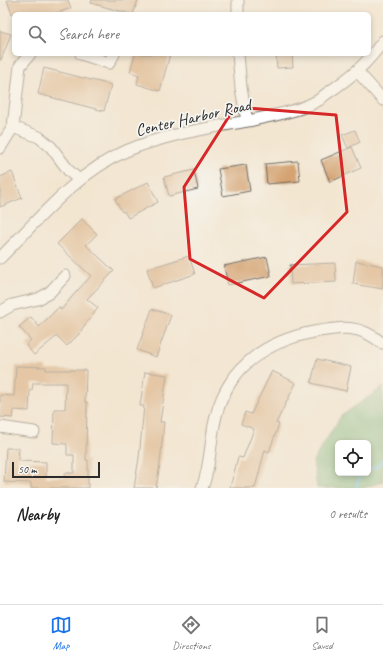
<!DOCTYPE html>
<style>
body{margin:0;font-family:Caveat,sans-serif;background:#f6f6f6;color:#222}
.controls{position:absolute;right:12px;bottom:12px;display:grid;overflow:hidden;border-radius:6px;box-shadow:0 2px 6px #0003}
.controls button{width:36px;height:36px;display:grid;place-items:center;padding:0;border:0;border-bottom:1px solid #e0e0e0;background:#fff;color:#222;font:20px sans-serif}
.scale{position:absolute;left:12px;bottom:10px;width:88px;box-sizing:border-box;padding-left:4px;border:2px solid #2b2b2b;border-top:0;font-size:11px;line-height:14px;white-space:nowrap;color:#2b2b2b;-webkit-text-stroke:3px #f6f6f2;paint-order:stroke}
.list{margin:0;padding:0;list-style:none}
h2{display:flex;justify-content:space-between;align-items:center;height:52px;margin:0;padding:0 16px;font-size:17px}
h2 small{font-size:13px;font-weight:400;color:#767676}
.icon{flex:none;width:22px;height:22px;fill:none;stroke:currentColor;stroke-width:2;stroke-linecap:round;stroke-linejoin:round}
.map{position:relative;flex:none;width:383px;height:488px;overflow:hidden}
.search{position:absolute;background:#fff;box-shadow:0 2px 6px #0003;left:12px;right:12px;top:12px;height:44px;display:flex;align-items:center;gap:10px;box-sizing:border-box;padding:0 14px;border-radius:6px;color:#767676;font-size:15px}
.sheet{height:116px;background:#fff}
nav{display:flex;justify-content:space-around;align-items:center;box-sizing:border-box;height:56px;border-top:1px solid #e0e0e0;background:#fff;font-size:11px;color:#767676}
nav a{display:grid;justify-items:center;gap:2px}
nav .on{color:#1a73e8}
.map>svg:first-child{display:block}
.forest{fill:#6eb275;stroke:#4c6e50;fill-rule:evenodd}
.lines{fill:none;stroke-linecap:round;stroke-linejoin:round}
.stream{stroke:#5abdd8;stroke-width:3.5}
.building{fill:#d4a371}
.minor-casing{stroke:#716c65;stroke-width:13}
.minor{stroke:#fff;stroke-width:11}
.marked{fill:none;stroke:#d62828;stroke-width:3;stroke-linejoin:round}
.labels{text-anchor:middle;stroke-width:3.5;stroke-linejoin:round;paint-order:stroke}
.street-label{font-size:17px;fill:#2b2b2b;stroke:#f6f6f2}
</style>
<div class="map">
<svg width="383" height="488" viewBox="0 0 383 488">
<rect width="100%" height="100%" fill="#f6f6f2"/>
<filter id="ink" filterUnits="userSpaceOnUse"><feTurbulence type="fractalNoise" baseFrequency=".025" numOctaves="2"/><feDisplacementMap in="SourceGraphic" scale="8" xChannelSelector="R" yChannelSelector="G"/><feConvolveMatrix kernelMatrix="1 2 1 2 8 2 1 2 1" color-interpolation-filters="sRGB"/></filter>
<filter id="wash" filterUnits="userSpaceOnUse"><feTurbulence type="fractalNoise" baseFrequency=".012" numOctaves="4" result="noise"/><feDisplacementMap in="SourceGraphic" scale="16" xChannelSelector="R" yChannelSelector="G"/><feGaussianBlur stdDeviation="0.9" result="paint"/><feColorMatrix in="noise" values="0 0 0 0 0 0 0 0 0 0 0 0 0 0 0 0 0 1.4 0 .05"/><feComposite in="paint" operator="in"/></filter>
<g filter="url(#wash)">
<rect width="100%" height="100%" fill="#f3e6d1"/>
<path class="forest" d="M383,387V482L363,488H317L313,461L341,416ZM338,443H368V473H338Z"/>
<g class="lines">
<path class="stream" d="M368,470L378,466L383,460
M356,488L360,475L363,473"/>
</g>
<g id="blocks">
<path class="building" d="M7,0H68L71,8L55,14H12Z
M92,0H138L133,14H130L91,3Z
M0,31L11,34L1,60H0Z
M135,54H170L160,91L137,84L139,75L130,72Z
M276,54H292L293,67L277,68Z
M44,68L111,85L104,111L38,94Z
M355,130L360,142L348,148L342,135Z
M352,147L361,168L330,182L321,160Z
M298,161L300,181L267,184L265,164Z
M246,165L250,191L223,196L218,169Z
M194,170L198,189L169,196L164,177Z
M12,172L22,198L0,207V177Z
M148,182L158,202L128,218L124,211L122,212L115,199Z
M82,219L97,234L86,245L114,271L87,299L98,308L81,330L82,331L67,346L57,336L34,355L26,345L31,340L19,327L31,317L39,327L59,307L61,310L77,291L91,276L57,244Z
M189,256L195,274L153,288L147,269Z
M267,257L271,276L228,285L224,266Z
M356,261L383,266V289L353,284Z
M335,263L336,282L291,284L290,265Z
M152,309L171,315L156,357L137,350Z
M317,359L351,367L346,391L311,383Z
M16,366L46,367V370H86L85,402H87L86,460H88V488H31V483L4,482L6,448H19L18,461L46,462V477H65V473H74V455H67V444L53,443L54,409H65L66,383H33L32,390H30L29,411L14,410L13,418L0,417V395L14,396Z
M272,371L296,383L276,423L279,424L269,452L265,450L255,488H230L238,457L243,458L254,429L241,424L245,412L251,414Z
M145,372L167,375L160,422H164L160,464L156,488H134L139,458L144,406H140Z"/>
</g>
</g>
<g filter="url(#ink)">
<use href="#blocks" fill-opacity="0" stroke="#716c65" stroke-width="1"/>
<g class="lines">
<defs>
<path id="minor" d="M238,14V0
M81,54L109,63L114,54
M238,54L241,88L247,121
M357,71L383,100
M13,127L20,66L30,54
M0,148L13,127L39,137L51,147L69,171L79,180
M0,258C38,220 76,173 126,151C166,134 210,128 253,120C274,115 297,112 317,101C320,100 323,96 326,94C350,78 367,64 383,41
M0,312L12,305L38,299L49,293L65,276
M0,427L34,432
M202,488C210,468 210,446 214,425C224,371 262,342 314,332C342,327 359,324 382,343"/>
</defs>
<use href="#minor" class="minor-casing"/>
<use href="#minor" class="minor"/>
</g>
</g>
<path d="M0 0H383V488H0ZM235,107L336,115L347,212L264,298L190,259L184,187Z" fill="#f3e6d1" fill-opacity=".55" fill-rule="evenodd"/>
<path class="marked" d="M235,107L336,115L347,212L264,298L190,259L184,187Z"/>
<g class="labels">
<g class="street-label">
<text transform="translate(193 117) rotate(-13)" y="6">Center Harbor Road</text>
</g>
</g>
</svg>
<div class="controls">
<button><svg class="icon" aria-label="locate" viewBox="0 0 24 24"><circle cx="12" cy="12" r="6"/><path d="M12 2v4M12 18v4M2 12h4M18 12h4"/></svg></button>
</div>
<div class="scale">50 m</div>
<div class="search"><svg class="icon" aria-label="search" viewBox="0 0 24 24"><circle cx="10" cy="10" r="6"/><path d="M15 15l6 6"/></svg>Search here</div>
</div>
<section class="sheet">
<h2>Nearby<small>0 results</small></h2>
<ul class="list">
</ul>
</section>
<nav>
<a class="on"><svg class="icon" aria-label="map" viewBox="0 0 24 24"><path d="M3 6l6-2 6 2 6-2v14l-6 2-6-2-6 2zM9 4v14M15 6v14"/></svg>Map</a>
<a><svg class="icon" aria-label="directions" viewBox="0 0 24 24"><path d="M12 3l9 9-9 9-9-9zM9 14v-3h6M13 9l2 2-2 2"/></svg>Directions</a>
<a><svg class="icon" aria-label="saved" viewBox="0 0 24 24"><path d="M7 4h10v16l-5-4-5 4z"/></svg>Saved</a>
</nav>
